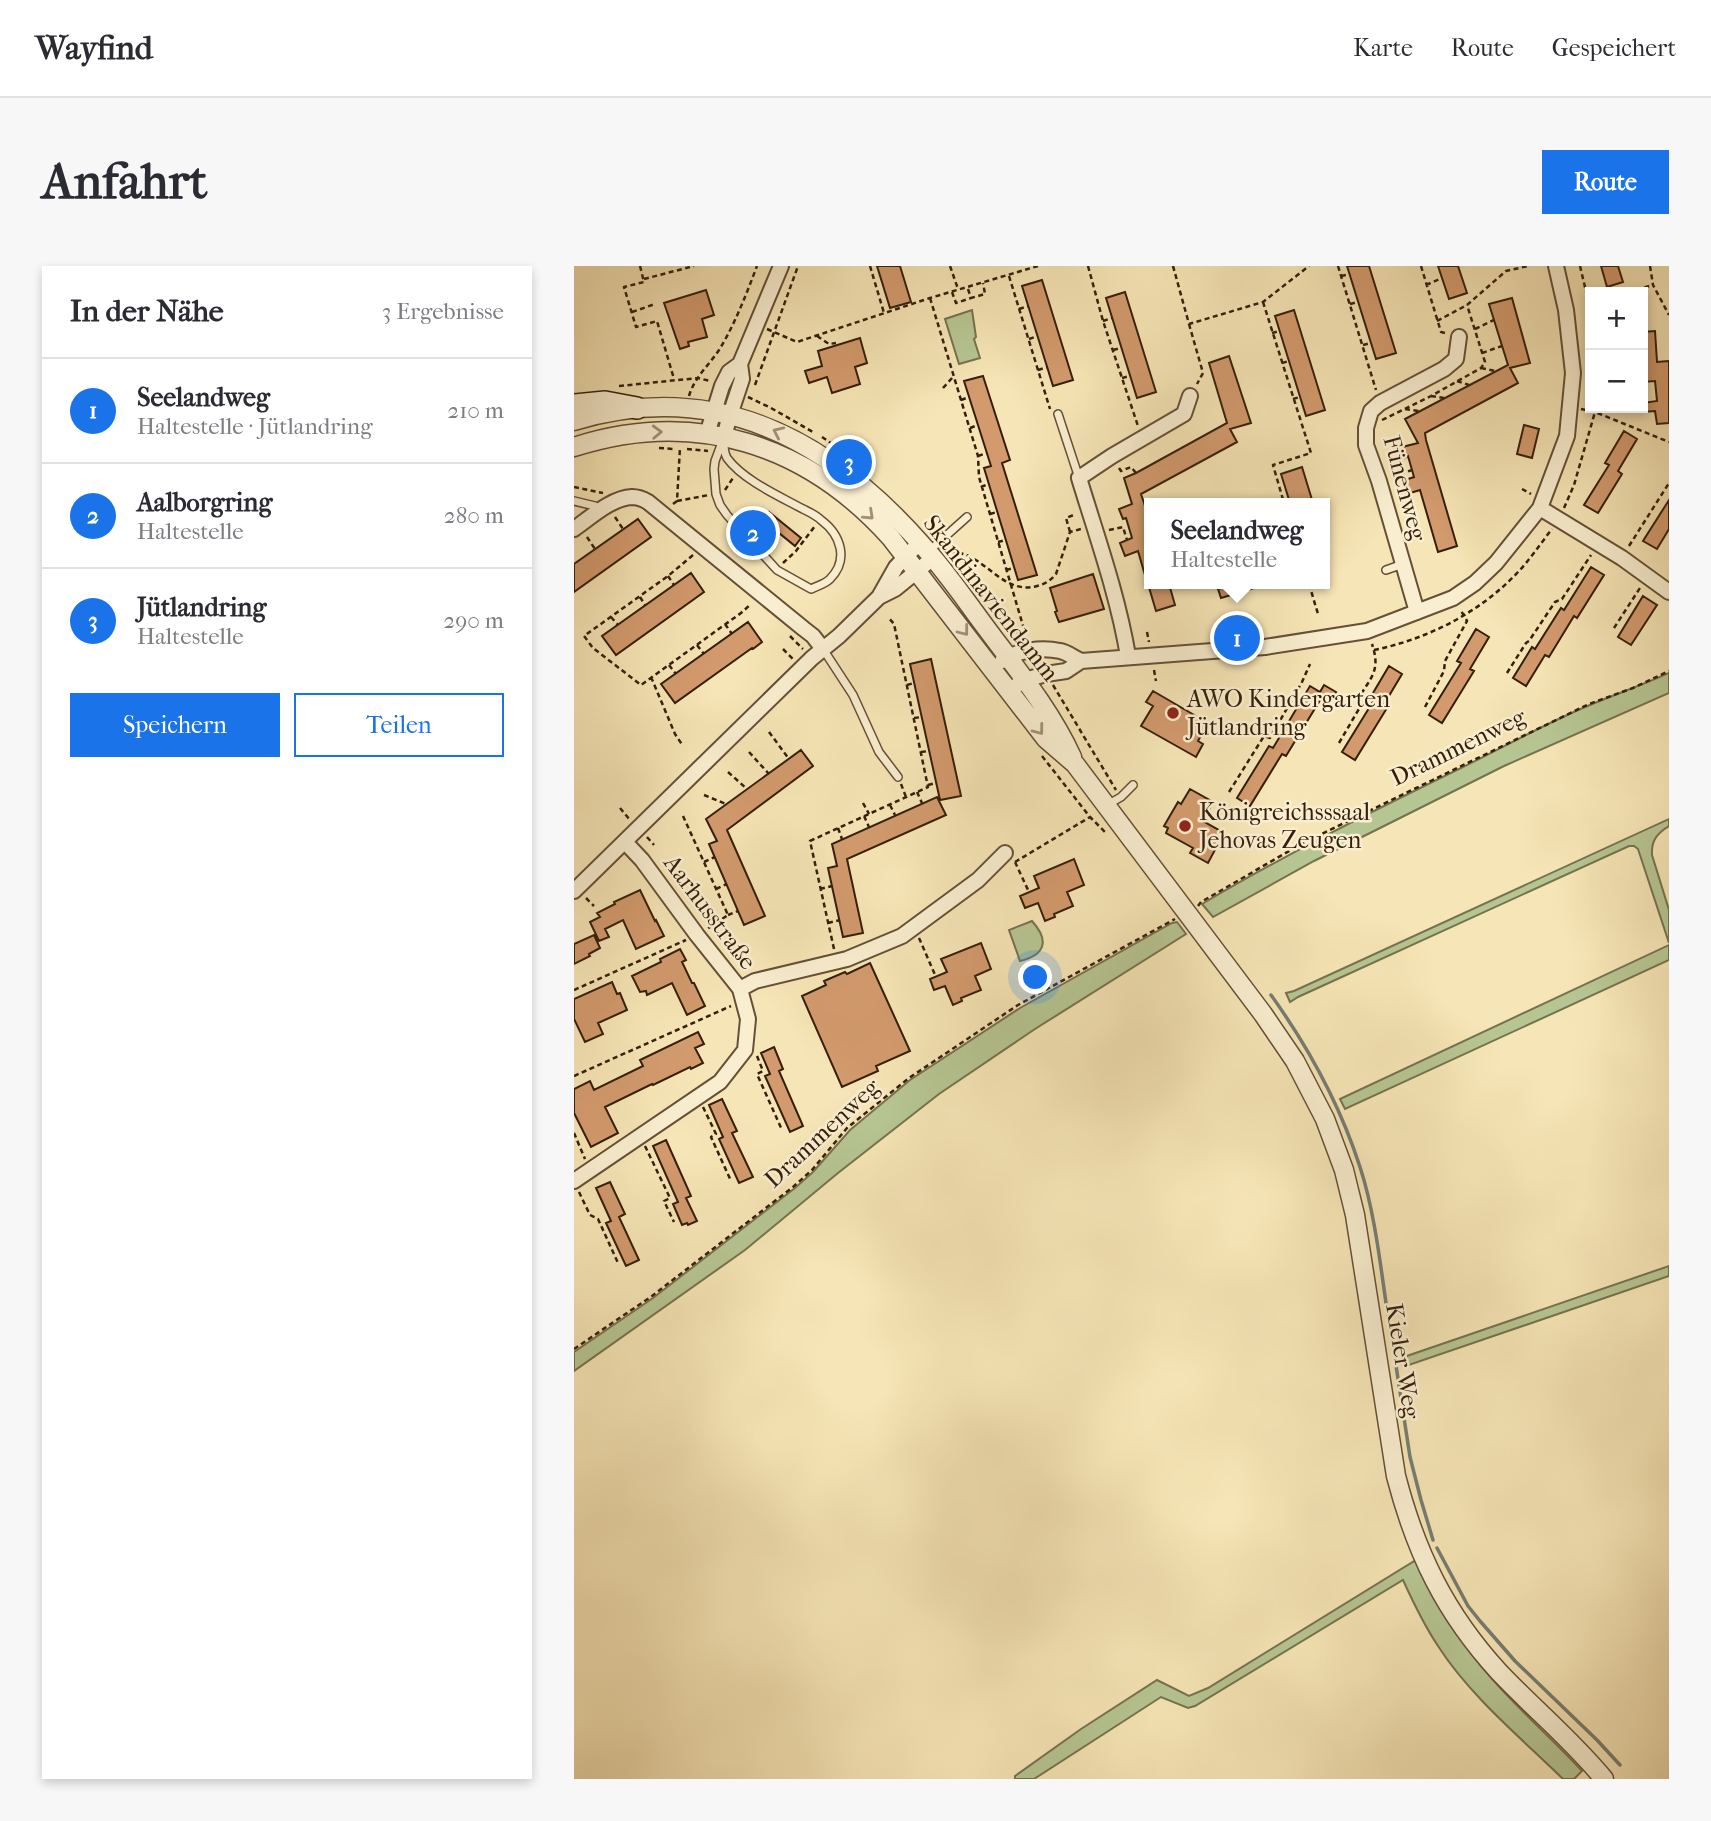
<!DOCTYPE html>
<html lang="de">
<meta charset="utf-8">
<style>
body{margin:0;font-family:"IM FELL French Canon",serif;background:#f7f7f7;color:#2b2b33}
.controls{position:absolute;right:21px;top:21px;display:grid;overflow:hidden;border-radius:0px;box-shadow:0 4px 10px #0003}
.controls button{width:63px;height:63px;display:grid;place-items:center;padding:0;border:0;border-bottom:2px solid #e1e1e2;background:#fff;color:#2b2b33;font:35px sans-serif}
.you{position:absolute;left:462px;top:712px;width:24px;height:24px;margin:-18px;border:5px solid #fff;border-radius:50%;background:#1a73e8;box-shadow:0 0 0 10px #1a73e833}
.badge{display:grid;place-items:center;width:46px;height:46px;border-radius:50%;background:#1a73e8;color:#fff;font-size:23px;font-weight:700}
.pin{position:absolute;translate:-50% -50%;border:4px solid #fff;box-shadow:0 2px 7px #0006}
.popup{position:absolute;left:570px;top:232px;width:186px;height:91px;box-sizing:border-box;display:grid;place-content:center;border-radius:0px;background:#fff;filter:drop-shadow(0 2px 5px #0005);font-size:23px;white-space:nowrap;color:#7c7c81}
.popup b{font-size:26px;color:#2b2b33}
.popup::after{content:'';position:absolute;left:50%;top:100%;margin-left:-14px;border:14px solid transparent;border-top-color:#fff}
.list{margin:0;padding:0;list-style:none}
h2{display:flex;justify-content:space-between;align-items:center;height:91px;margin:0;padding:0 28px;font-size:30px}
h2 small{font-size:23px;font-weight:400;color:#7c7c81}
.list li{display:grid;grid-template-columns:46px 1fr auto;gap:21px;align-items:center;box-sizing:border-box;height:105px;padding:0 28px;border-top:2px solid #e1e1e2}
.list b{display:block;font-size:26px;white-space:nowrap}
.list p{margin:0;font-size:23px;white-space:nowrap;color:#7c7c81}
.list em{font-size:23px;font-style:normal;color:#7c7c81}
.actions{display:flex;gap:14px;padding:21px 28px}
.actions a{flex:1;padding:16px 0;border:2px solid #1a73e8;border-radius:0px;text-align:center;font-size:24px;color:#1a73e8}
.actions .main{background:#1a73e8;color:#fff}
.map{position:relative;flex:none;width:1095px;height:1513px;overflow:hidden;border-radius:0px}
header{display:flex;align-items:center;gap:42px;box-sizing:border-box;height:98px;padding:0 35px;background:#fff;border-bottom:2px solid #e1e1e2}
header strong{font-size:33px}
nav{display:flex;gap:38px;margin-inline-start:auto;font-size:24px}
.intro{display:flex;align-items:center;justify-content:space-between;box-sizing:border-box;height:168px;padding:0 42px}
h1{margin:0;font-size:49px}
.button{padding:18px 32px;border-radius:0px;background:#1a73e8;color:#fff;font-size:24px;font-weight:700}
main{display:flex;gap:42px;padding:0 42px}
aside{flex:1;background:#fff;border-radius:0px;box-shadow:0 4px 10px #0003}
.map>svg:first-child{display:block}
.green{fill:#b6c693;stroke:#76724f;stroke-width:2}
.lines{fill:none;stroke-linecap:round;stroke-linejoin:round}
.stream{stroke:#767d73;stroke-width:3.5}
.building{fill:#d29a6d;stroke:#351f0b;stroke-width:2}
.service-casing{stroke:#655036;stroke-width:10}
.minor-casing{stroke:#655036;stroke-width:18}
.tertiary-casing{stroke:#655036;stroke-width:21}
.secondary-casing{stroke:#351f0b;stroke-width:24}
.path{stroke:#351f0b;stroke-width:2.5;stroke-dasharray:5 3.5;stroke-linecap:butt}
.service{stroke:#f9eed0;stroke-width:7}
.minor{stroke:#f9eed0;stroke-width:14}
.tertiary{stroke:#f9eed0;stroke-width:18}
.secondary{stroke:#f9eed0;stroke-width:21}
.oneway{stroke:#a19177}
.poi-dot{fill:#8f2418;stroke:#f9eed0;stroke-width:2.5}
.labels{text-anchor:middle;stroke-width:5;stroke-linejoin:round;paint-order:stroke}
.street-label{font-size:24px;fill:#351f0b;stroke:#f9eed0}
.poi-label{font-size:24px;fill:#351f0b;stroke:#f9eed0;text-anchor:start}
</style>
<header>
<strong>Wayfind</strong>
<nav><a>Karte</a><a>Route</a><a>Gespeichert</a></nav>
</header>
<div class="intro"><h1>Anfahrt</h1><a class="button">Route</a></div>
<main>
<aside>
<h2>In der Nähe<small>3 Ergebnisse</small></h2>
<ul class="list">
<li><span class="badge">1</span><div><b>Seelandweg</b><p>Haltestelle · Jütlandring</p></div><em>210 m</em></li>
<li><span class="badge">2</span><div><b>Aalborgring</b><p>Haltestelle</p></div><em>280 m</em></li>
<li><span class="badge">3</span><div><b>Jütlandring</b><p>Haltestelle</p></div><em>290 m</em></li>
</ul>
<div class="actions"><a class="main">Speichern</a><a>Teilen</a></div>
</aside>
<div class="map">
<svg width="1095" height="1513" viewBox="0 0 1095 1513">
<rect width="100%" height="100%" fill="#f6e5b6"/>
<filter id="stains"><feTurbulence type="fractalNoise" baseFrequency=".00286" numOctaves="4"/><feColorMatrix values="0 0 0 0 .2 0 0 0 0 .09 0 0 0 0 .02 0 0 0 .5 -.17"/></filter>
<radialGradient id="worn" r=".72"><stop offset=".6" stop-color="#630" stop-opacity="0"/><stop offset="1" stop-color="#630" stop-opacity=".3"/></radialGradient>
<path class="green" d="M398,44L402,71L400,73L406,92L385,98L371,53Z
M1095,407V427L930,500L740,595L639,651L628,638C712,588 799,545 887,502C930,481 972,457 1016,439C1042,428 1069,419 1095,407Z
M1095,553V560C1083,567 1077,575 1078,589L1095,644V677L1064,583L1060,580H1055L724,731L716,736L712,727L720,725Z
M458,655C476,675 471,689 446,695L435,664Z
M603,656L612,668L461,763L365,828L264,907L171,984L0,1105V1086L79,1032L221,922L239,906L276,864L336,814L446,742L598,657Z
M1095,679V694L771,843L766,833Z
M1095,1000V1010L829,1101L827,1092Z
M842,1294C859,1328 877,1361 900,1391C932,1433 973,1467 1008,1505L1000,1513H989C947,1472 896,1430 864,1380C850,1359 839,1336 829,1314L621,1440L614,1442L587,1431L460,1513H441V1510L507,1463L583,1414L615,1430L634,1422Z"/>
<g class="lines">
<path class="stream" d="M697,729C735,782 766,839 786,901C803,953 808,1016 817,1070
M819,1080L836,1191L847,1234L859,1274
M863,1282L894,1340L906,1355L941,1395L1023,1474L1046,1499"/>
</g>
<path class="building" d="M303,0H326L337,36L316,42Z
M773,0H795L822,87L802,93Z
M864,0H884L893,27L875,33Z
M1027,0H1044L1049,16L1033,21Z
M468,14L499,114L479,120L448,20Z
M132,24L140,49L128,53L133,71L114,76L115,80L106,83L90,37Z
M551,26L582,126L563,132L532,32Z
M938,32L956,97L936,102L944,117L851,167L852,174L883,280L864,286L846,224L833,228L828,215L840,211L834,190L831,192L828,181L844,177L831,153L934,99L915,38Z
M720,44L751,144L732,150L701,50Z
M1081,65L1083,96L1095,95V157L1083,158L1081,145L1069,146V137L1083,135L1081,115L1069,116V66Z
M286,72L293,97L281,101L286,118L258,127L253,111L235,117L231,105L248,100L244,85Z
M655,90L677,157L656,163L663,176L567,228L576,255V315L573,316L564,285L551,290L546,277L558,272L552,252L549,253L545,243L558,238L550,212L562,207L653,157L635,97Z
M409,110L436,194L428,197L463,309L444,314L410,202L417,200L390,115Z
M950,159L965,163L958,192L943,188Z
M1050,165L1063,173L1044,205L1048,208L1024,247L1010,239L1035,199L1031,197Z
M728,201L739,237H716L707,208Z
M1095,234V263L1083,283L1069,275Z
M195,246L227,272L221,280L189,254Z
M64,253L77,271L0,326V298Z
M1017,301L1030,309L1003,352L1000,350L975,391L971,389L952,420L939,412L958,381L961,383L987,342L990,344Z
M117,307L130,326L42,389L28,370Z
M519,308L530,343L485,356L481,346L483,345L476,322Z
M574,318H595L601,339L582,345Z
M661,318H686L687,320L647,332L644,323Z
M1069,330L1083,339L1057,379L1044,371Z
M174,356L188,376L179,383L178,382L101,437L87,418Z
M902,363L915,371L896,403L900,405L868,457L855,449L887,397L883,395Z
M357,393L387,530L366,534L336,398Z
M815,400L828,408L809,440L813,442L781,494L768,486L800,434L796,432Z
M750,419L762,426L756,436L748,431L712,490L708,488L676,540L663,532L695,480L699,482L736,420L746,426Z
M579,425L634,457L624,475L629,478L622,491L567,460L579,440L572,436Z
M227,484L239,500L153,564L191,650L170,659L135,578L143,575L132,553Z
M616,523L639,536L629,555L650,567L634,597L616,587L619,582L592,567L594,562L590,560L604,536L607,538Z
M363,531L372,549L273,593L289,667L269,671L254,602L263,600L258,578Z
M500,593L510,619L493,626L499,640L480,648L481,651L471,655L464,637L451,642L446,630L465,622L460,610Z
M66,624L81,655L82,654L90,670L62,683L49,654L31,663L35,671L25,675L16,656L26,651L23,647L41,638L40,636Z
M20,669L26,682L15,688L16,690L0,698V678Z
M407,677L417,703L401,710L407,724L387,732L388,735L379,739L371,720L360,724L356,713L373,706L367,693Z
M106,683L112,694L108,696L118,717H120L131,740L113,749L98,717L73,729L72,725L66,726L58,710L87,696L86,693Z
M296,697L336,785L302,800L304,805L268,821L228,730L252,719L250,715L271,706L273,708Z
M38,716L43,728L46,727L53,744L24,757L29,768L11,776L0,753V733Z
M124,766L130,778L121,782L129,797L117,803L116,801L79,819L78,818L31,841L44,867L17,881L0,847V823L16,815L20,824L69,800L66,794Z
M200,781L209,803L205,805L229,860L216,866L191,810L196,808L187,787Z
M148,833L163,865L158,867L179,911L165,917L145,873L149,871L135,839Z
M92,874L117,930L112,932L123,955L114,959L113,957L108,959L99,938L104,936L79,880Z
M36,916L51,948L45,951L65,994L52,1000L32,957L37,955L22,922Z"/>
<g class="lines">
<defs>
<path id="service" d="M484,148L505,212
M150,171C150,178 149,185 153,192C169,214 205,230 229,243C235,246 242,249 247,254C267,269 275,294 256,313C251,318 243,320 237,323L203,304L153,249L146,239L142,228L140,203L141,195Z
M0,235L21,240L26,244
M355,285L393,251
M812,304L829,298
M249,383L279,429L305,486L324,511
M533,539L547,531L559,519"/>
<path id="minor" d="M133,168L148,120L155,106L166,98
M150,171L156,149L168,113L166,98L207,0
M966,242L1048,292L1095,326
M0,263C16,252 37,232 58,231C64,231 69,233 74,236L230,363L239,370L249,383
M305,331L322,301L346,276
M843,346L805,215L792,179V162L797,145L806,137L870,103L882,93L885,71
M554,390C544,330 523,271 505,212L538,190L610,148L616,130
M428,395C443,384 468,381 486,385C493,386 500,392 507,395
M443,419L451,414L472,408L492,405L507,395L691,381L793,365L879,332L901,317L922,297L966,242L993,170L999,107L992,44L982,0
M0,625L238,392L265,370L305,331L321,323L359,292
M166,723L181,715L273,693L328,670L404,614L431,587
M0,915L146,816L171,784L174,753L166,723L123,669L68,594L51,576"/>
<path id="tertiary" d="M0,155C142,112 255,173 348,279C371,304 390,332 410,359C441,401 476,443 498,491
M0,181C121,142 233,178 317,272L472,473L501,498L689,748L721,795L751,853L770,904L781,949L822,1210C842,1287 871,1347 925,1406C959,1442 998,1474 1030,1513"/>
<path id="secondary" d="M0,139L31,136L63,142"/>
</defs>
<use href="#service" class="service-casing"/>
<use href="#minor" class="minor-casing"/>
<use href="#tertiary" class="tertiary-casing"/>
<use href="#secondary" class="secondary-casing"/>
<path class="path" d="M66,0L70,16L50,21L62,61L83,55L100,113
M296,0L310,47
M376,0L384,23
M514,0L529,55L564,160
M599,0L615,58L689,36L735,0
M764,0L802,124
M847,0L867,66L871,67
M1006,0L1015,38L1016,53
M1076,0L1079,19L1095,49
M435,10L476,143
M767,10L776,8
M70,13L120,0
M852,19L868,12
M394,23L397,32L411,28L409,17
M378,26L382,37L397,32
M1054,26L1079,19
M356,32L404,190L405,211L450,363L449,370
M689,36L737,187L699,199L710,237
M776,38L784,36
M445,43L455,40
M58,46L81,38
M529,55L538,52
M863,55L893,39L932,5L954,0
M615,58L629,107L623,118
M193,63L223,76L356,32L464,0
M901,63L920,54
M698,67L706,65
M243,70L255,78L262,77
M455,73L464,70
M789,79L797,77
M539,84L547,82
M908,87L928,80
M708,97L715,95
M907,102L921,105
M464,104L474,101
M548,112L556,110
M883,115L895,119
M181,119L224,0
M45,120L124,112L136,115
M369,122L379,111
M115,130C120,112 135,99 145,84C161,58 172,29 183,0
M857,130L870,132
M174,131L197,142L239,166
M719,133L726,131
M387,134L395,131
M831,143L845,145
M1007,143L1021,146L1095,176
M808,154L857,130L907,102L911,96L893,39
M396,162L404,159
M248,171L277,191
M85,182L100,183
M113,183L134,185
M404,190L413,187
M545,202L547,205L557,201L562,207
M818,211L838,204
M0,221L29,227
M407,221L414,218
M948,223L957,228
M151,224L159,212
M103,235L135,229
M99,238L103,235L106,181
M990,242L1000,219L1021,146V142
M416,248L423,246
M41,251L49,263
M535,264L549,261L553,274
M496,266L492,252L502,248
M13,271L21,283
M424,276L432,274
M1055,280L1095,217
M373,282L382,294
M376,286C410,285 427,330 463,320C471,318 476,315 482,308L496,266L507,263
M119,289L94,310L10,370L19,382L67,419L167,347L177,338
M209,297L222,285L241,260
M432,304L440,302
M94,310L100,319
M735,318L744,348
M66,331L71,339
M37,351L44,359
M427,355L450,371
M151,358L158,368
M1040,362L1066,322
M573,366L575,376
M216,370L229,383
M123,379L130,388
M209,383L219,393
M800,384C854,373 907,346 945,305C957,292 967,277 978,263
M95,399L102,408
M580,404L582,415
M933,407L952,377L955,375L981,336L988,333L1017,289
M77,411L101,468L109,480
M333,419L340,417
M479,419L542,524
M851,441L870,405L871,395L893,355L886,343
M340,452L348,451
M195,466L215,493
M765,477L789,436L784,433C797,411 807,405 798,378
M175,486L195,508
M347,486L355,485
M468,490L516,551L533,568
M154,506L173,523
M327,518L332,531
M354,519L362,517
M343,526L348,537
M655,526L690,470L696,472L728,416L736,398
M130,529L152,538
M289,537L295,548
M316,539L321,549
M46,542L56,554
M109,550L154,649L133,663
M290,550L295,561
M264,562L268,573
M73,571L80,579
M130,596L141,591
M441,596L516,551
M441,596L455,626
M142,623L153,618
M246,623L258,620
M12,632L20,640
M624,640L627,636L729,577L1015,438L1059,422L1095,405
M154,649L164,645
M254,657L266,654
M345,672L362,711
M260,683L236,575L354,521L320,358L314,351
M0,724L112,674
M183,790L189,805L183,808L208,864
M0,810L157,740
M129,841L142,868L137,871L157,915
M0,867L11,893
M71,880L96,932L90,935L100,956
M5,926L16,949L24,953L44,997
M0,1083L78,1030L219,921L238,904L273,862L335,812L444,739L601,653"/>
<use href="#service" class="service"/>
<use href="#minor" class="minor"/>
<use href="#tertiary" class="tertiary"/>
<use href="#secondary" class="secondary"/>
</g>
<defs><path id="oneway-chevron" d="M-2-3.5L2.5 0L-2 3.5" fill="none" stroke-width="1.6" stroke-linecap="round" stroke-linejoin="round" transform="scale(1.75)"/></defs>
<g class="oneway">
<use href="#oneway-chevron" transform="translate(83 166) rotate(-2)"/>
<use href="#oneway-chevron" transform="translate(204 166) rotate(-155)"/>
<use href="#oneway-chevron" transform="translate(295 249) rotate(43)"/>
<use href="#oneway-chevron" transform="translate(390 365) rotate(52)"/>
<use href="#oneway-chevron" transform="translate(465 464) rotate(53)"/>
</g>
<g class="poi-dot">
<circle cx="599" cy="447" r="7"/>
<circle cx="611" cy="560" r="7"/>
</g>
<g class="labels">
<g class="street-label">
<text transform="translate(831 222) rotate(75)" y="8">Fünenweg</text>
<text transform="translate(417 332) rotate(52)" y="8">Skandinaviendamm</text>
<text transform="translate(884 481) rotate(-26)" y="8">Drammenweg</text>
<text transform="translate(136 646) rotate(53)" y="8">Aarhusstraße</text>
<text transform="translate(248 867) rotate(-43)" y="8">Drammenweg</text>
<text transform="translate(829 1095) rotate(81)" y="8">Kieler Weg</text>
</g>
<g class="poi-label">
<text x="613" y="441">AWO Kindergarten<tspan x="613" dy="28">Jütlandring</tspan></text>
<text x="625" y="554">Königreichsssaal<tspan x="625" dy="28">Jehovas Zeugen</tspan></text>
</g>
</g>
<rect width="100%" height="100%" filter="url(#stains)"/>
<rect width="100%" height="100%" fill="url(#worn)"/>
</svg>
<div class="controls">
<button>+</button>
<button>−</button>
</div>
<div class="you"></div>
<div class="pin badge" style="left:663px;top:372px">1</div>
<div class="popup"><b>Seelandweg</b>Haltestelle</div>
<div class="pin badge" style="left:179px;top:267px">2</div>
<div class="pin badge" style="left:275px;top:196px">3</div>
</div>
</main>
